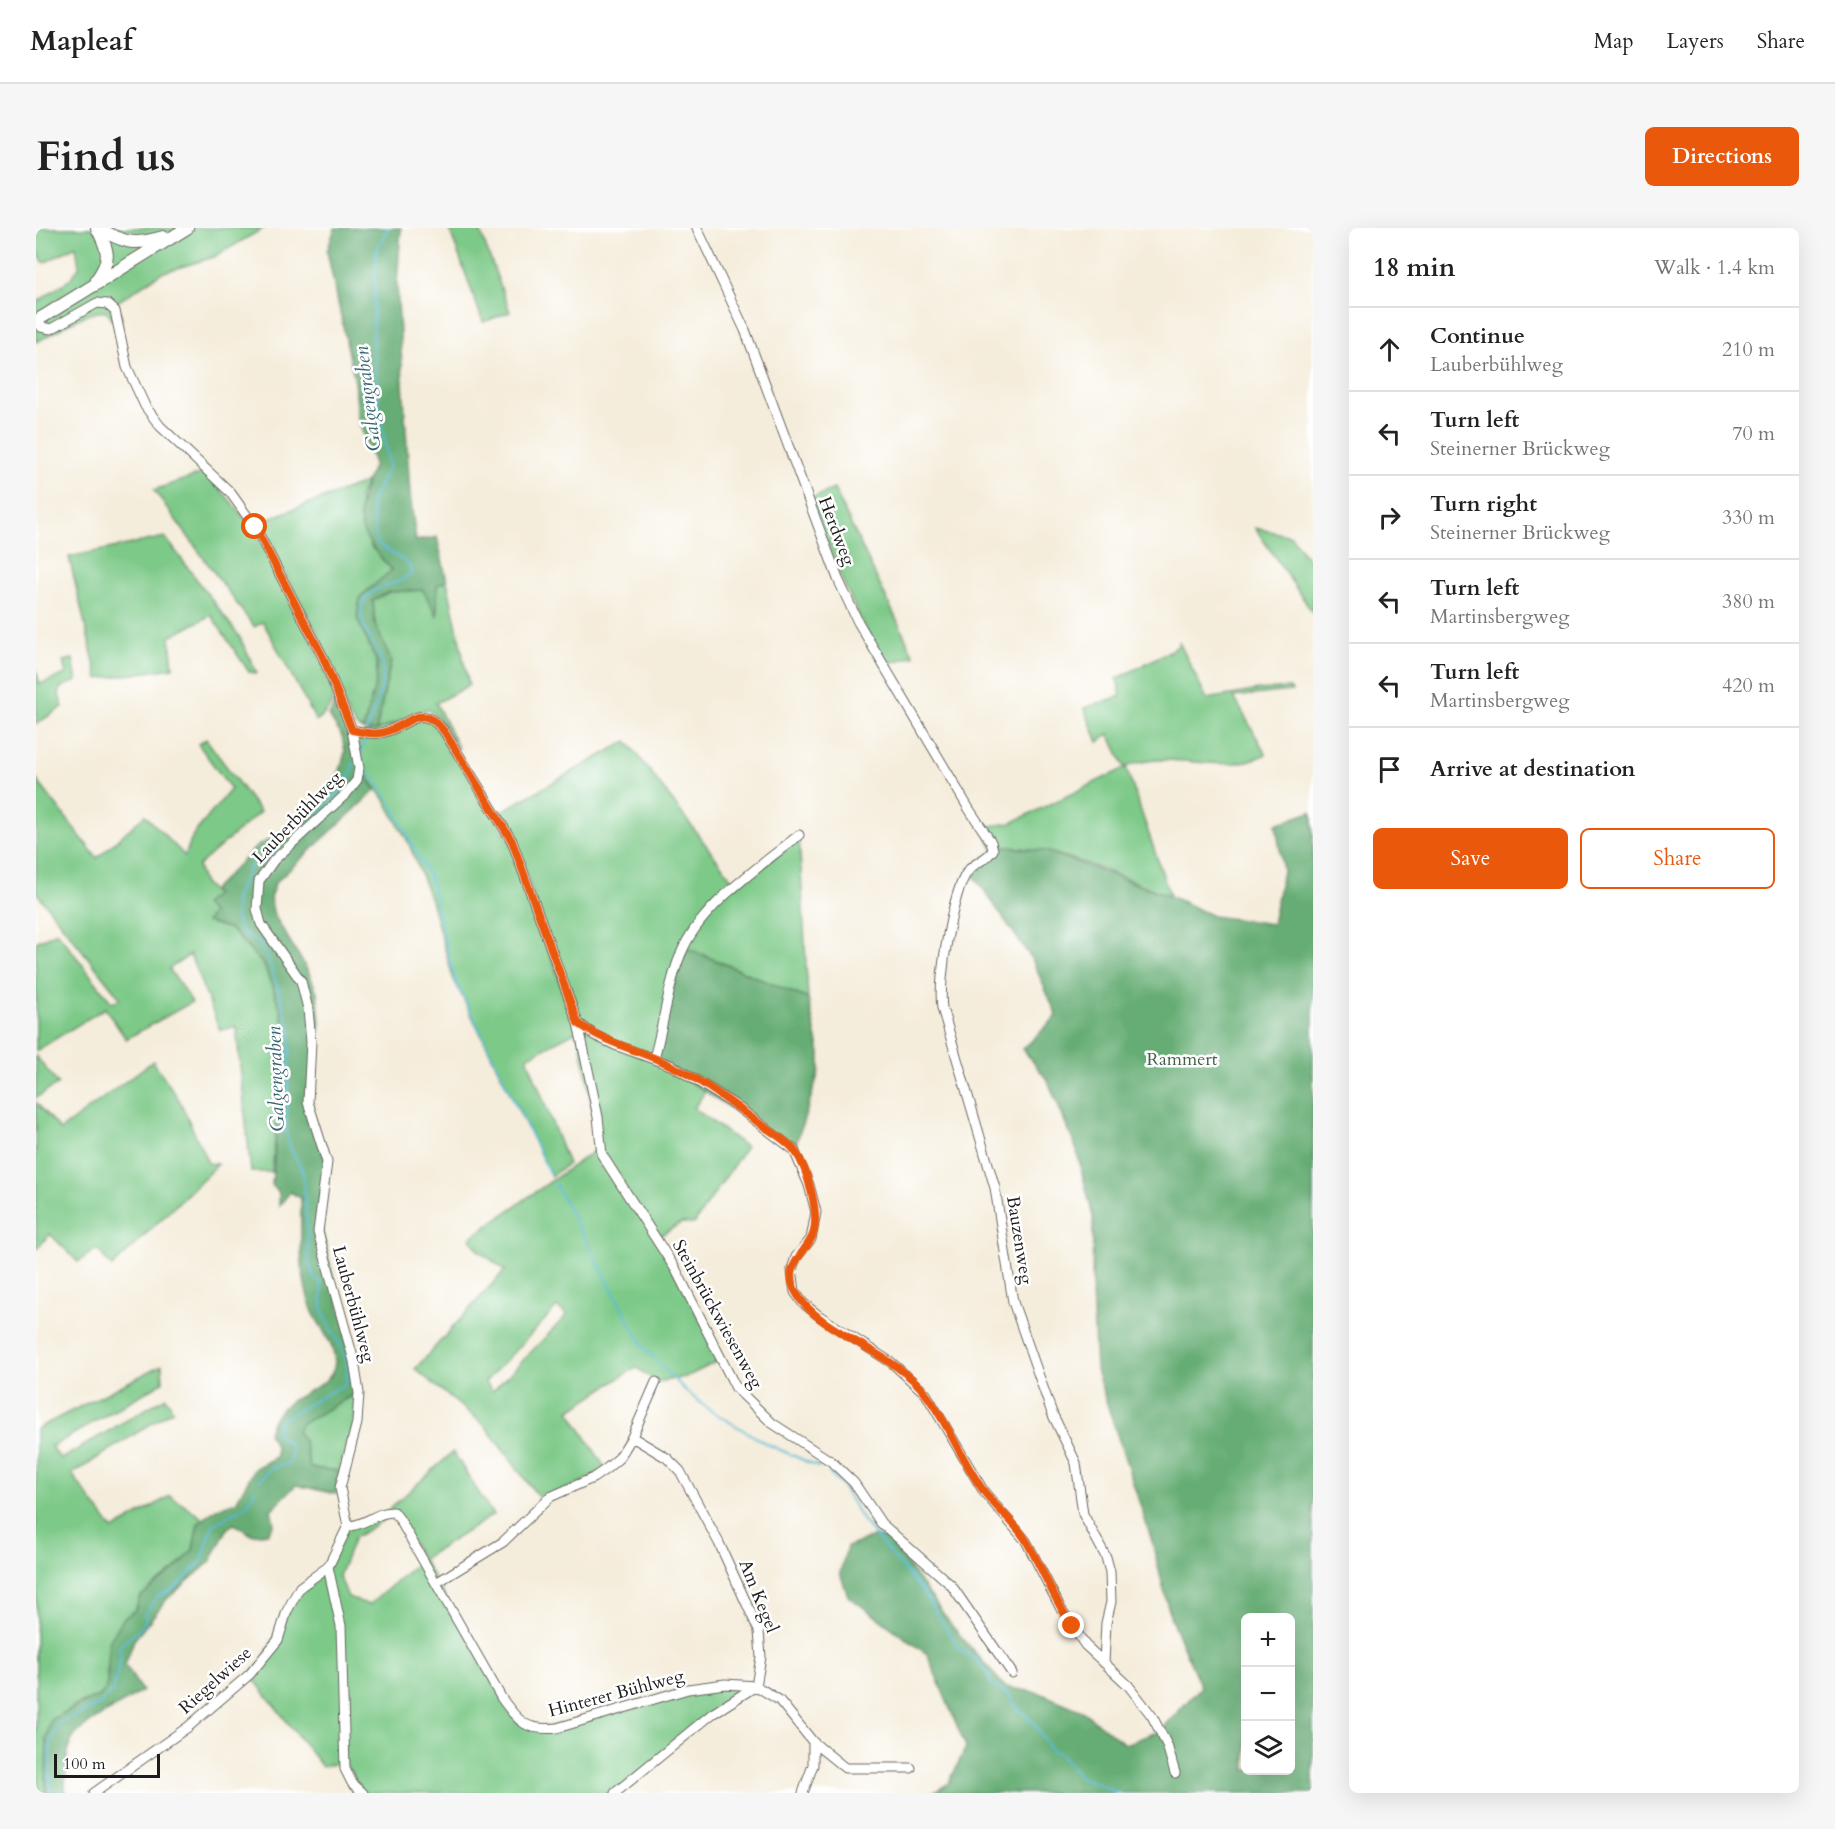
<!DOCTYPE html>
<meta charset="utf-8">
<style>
body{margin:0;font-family:Cardo,serif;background:#f6f6f6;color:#222}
.controls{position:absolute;right:18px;bottom:18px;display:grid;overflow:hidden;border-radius:9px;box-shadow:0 6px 24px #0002}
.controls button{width:54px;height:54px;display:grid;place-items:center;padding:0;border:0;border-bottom:2px solid #e0e0e0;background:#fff;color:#222;font:30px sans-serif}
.scale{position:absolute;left:18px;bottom:15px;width:106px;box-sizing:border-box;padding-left:6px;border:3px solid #1c1c1c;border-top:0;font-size:16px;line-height:21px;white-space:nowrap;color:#1c1c1c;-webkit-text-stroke:4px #fff;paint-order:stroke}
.stop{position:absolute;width:18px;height:18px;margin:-14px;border:4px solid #ea580c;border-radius:50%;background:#fff}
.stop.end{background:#ea580c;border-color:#fff;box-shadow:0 2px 6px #0008}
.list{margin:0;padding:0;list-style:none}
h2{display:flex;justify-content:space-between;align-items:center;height:78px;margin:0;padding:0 24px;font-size:26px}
h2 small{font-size:20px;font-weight:400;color:#767676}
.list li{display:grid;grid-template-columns:39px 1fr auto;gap:18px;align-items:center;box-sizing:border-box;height:84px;padding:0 24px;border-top:2px solid #e0e0e0}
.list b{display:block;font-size:22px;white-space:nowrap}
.list p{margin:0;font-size:20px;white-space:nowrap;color:#767676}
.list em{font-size:20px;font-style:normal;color:#767676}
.actions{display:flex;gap:12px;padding:18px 24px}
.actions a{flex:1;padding:14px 0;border:2px solid #ea580c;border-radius:9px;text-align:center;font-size:21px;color:#ea580c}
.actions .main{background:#ea580c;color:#fff}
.icon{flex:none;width:33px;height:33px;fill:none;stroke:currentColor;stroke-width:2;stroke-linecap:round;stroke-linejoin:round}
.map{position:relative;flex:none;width:1277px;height:1565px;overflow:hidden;border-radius:9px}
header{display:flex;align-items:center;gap:36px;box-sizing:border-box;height:84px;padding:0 30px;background:#fff;border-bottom:2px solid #e0e0e0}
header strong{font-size:28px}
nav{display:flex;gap:33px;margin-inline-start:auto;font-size:21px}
.intro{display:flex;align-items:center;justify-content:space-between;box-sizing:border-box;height:144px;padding:0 36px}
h1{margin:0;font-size:42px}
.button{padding:15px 27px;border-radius:9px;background:#ea580c;color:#fff;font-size:21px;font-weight:700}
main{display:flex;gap:36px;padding:0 36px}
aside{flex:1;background:#fff;border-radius:9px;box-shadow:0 6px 24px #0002}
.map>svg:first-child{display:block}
.green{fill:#7dc988;stroke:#4c7252;stroke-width:1.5;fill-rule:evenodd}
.forest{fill:#66ad74;stroke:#416448;stroke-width:1.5;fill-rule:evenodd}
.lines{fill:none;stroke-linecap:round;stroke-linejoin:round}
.stream{stroke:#59bad7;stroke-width:2}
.minor-casing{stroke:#68655f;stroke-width:11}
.major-casing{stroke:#68655f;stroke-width:14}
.minor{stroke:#fff;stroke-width:9}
.major{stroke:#fff;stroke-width:12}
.route{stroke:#ea580c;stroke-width:8}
.labels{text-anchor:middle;stroke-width:5;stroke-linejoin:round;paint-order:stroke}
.street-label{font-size:18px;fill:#1c1c1c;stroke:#fff}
.park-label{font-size:18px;fill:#436147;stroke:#fff}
.water-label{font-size:20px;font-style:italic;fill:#376370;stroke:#fff}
</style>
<header>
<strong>Mapleaf</strong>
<nav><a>Map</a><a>Layers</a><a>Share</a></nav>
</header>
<div class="intro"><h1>Find us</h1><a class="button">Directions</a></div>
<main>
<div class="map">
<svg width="1277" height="1565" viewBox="0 0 1277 1565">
<rect width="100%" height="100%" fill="#fff"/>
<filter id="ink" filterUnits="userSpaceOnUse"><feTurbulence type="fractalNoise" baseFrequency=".0167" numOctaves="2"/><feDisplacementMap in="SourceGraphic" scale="12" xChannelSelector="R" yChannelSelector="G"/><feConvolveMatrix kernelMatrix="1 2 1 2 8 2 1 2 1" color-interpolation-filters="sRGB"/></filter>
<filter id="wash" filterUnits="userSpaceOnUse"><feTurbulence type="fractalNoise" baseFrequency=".008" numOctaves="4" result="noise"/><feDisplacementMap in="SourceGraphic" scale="24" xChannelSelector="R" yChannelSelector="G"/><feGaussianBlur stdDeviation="1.35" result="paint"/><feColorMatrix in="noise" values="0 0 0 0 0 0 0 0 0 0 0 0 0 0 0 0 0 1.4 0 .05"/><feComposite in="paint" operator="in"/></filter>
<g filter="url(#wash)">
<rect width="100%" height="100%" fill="#f5eddb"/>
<path class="green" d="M0,0H228L178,29L125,45L81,74L86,91L75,92L73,85C55,77 19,106 0,114V75L34,51L43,39L40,18L8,35L0,22Z
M413,0H443L474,84L447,94Z
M167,245C231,300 263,387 298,462C297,477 292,484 280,493L227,394L218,399L118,262Z
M330,254L323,270L335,319L356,342L324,369L341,435L340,453L327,502L320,498L314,490L281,404L221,295Z
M798,261L878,428L846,437L805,350L774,271Z
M1219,300L1255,308L1277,338V385Z
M129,309L203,408L221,445L213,444L175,387L134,409L137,440L62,451L33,329Z
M411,353L433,457L400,475L423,521L401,488L391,481L340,503L355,433L339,396L337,372L353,364L387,362L401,386V357Z
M1143,414L1171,471L1223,462L1254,460L1256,463L1198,469L1230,526C1185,550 1134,519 1090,539L1134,668C1086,650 1007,611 957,622L947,599L975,595L1089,540L1073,506L1062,514L1048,480L1085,468L1081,451L1141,419Z
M37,431L41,453L25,459L23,467L27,479L0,496V443L4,456L30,446L27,433Z
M381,491L397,493L475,614L481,630L477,635L481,634L541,803L491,829L532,936L515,948L417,750L395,672L373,616L349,572L327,543L321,507Z
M170,511L224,584L162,638L167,654L179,666L194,701L228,737L245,782L249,801L243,821V870L236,944H215L200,799L184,802L154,727L133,741L156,774L90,811L69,780L0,823V714L21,704L76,775L84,770L0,664V551L61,630L109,587L149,628L157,607L195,561L162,516Z
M591,513L701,658L763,607L772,771L648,719L672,859L658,880L710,919L658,996L645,995L620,1010L687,1131L650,1149L620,1154L600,1139L533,1183L570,1241L507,1275L449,1198L379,1141L469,1042L442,1022L434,1010L558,923L565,927L544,812L479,611L464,584ZM521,1079L531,1087L457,1163L449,1154Z
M0,828L22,856L0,870Z
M117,833L144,873L172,935L182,936L76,1039L61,1021L42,1034L14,1006L0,1022V874L24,902Z
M126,1137L127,1154L15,1219L25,1231L130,1169L137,1182L36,1246L77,1302L134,1268L168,1291L162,1296L157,1322L143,1338L104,1369L99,1382L87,1391L71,1441V1458L65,1467L38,1478L9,1509L12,1527L9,1565H0V1560H3L0,1548V1201Z
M320,1165L319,1192L303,1243L274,1240L268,1213L261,1204L264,1196Z
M417,1224L457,1287L387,1331L477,1485L502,1502L652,1461L720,1458L676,1486L579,1565H327L308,1533L286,1539L214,1446L226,1433L264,1359L292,1339L308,1303L350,1284ZM358,1285L386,1331L333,1377L312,1369L303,1348L318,1310Z"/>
<path class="forest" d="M299,0H365L361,57L374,266L380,313L401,309L411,353L401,357V388L387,362L353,364L337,372L339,396L355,433L340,503L327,502L340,453L341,435L321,390L324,369L356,342C317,300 316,288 338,236L322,191L319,154L291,23Z
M301,471L327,543L340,562L239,655L234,670L238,687L272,743L281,764L284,794L271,874L290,934L282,985L317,1133L320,1165L265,1196L261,1203L268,1213L274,1240L303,1243L300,1266L260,1257L235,1282L238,1295L232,1305L216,1307L198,1296L192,1300L174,1334L131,1371L98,1412L89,1437L106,1463C89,1476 42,1496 35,1514C29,1530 30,1548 29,1565H9C13,1540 7,1515 15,1491L65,1467L71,1457L73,1414L87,1391L99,1382L104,1369L143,1338L157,1322L162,1296L180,1281L200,1274L219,1240L240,1229V1219L232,1205C240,1165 292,1165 298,1140C303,1121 284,1100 277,1084C262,1048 265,1008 265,970L254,964L243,978V965L236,957L243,870V821L249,801L245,783L228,737L194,701L170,694L176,685L168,677L179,666L176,663L220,619L259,596L294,559L304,543L309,524L306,508L293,488Z
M1275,584L1277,591V1565H897L913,1555L930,1519L891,1426L812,1368L804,1345L811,1319L839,1308L852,1310L917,1399L969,1459L1004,1465L1046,1483L1089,1516L1124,1503L1165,1459L1135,1391L1115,1310L1060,1142L1056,1063L1057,989L1040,920L1012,853L987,821L1021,788L996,731L933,641L964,618L1010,623L1134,668L1177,688L1236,696L1247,643L1240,596ZM1210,1390H1254V1542H1210Z
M648,719L772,771L784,825V841L758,922L618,830Z"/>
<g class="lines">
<path class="stream" d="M331,503C337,483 351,456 346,435C342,416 313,391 330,370C341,356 364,357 375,346L374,337L341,315L335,275L353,238L345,193L337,117L340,24L352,0
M324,529L330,509
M333,544L356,577L394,651L418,750L514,946
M281,586C301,566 311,564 318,534
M519,956L608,1120L652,1165L675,1183L731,1216L783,1239
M793,1245L804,1255L827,1293L888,1365L924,1422L941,1432L952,1445L955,1456L974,1468C977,1479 988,1485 996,1493C1003,1502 1009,1513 1015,1523L1023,1525L1042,1548L1084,1565
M224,1252L234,1241L253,1235C259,1222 254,1214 241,1207V1198L246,1191L309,1156C319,1129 297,1110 288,1086C284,1076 287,1064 285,1054L278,1050L273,1034L267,943L254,920L250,902L255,803L232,730L223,715L204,703L200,689L199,672L213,640L217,635L242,623
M14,1565V1516L23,1495L63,1477L77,1463L85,1427L83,1418L104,1401L110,1394L109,1385L122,1368L139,1360L166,1333L177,1297L212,1276L219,1262"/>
</g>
</g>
<g filter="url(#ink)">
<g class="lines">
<defs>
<path id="minor" d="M661,0L709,102L802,351L822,394L933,581L955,614L957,622C951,632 939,634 932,643C916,664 902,753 906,780L959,960L977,1074L1016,1185L1040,1235L1047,1286L1070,1329L1074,1344L1075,1374L1070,1395L1068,1435
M0,94L5,99L15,101L61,75L71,76L79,83L91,139L109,178L124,198L194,264L219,299L287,429L316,502L323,540L321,552L310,566L238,632L223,653L221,681L225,696L265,753L272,781L275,814L272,874L291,934L282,1004L318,1133L323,1165L321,1195L304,1260L312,1298L292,1339L305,1398L309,1541L316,1555L327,1565
M316,502C325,504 336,507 345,505C374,499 383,472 408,503L476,613L542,795L562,889L566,927L640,1042L700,1160L736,1195L796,1234L818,1255L845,1295L915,1357L976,1445
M542,795L558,807L579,817L637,838L699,877L758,922L773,957L780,984L775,1011L760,1029L756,1041L759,1064L767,1075L782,1087L856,1135L890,1166L948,1264L990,1313L1025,1381L1049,1417L1092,1457L1116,1488L1131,1517L1139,1545
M618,830C628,796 633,749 648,719C669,675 726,637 763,607
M312,1298C329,1298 341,1283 358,1284L364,1292L466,1471C484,1495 490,1503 521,1500L652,1461L689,1456L720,1458L743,1472L777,1514L809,1540H875
M400,1355L467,1314L514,1269L557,1250L570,1241L583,1230L596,1209
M58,1565L152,1499L214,1446L242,1412L251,1383L264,1359L292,1339
M579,1565L676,1486L720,1458L725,1429L723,1403L683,1315L644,1243L631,1230L596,1209L620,1154
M767,1565L777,1537V1514"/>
<path id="major" d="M61,0C72,21 76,31 61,51
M62,0C89,15 97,18 127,9
M0,93L151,0"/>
</defs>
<use href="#minor" class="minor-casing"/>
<use href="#major" class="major-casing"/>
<use href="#minor" class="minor"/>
<use href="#major" class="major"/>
</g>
</g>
<g class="lines" filter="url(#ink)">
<path class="route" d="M219,299L287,429L316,502C325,504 336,507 345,505C374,499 383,472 408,503L476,613L542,795C571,816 604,822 636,838C667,853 695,875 723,895C734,903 751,912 759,923C772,941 785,989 776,1009C766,1030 745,1039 761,1066C782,1104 858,1124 889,1165C912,1194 925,1232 947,1262C960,1281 980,1294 991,1314C1007,1342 1018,1371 1036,1398"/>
</g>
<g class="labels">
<g class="street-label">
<text transform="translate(801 303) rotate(69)" y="6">Herdweg</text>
<text transform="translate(261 589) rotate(-46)" y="6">Lauberbühlweg</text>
<text transform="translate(984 1012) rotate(81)" y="6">Bauzenweg</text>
<text transform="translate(318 1076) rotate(75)" y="6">Lauberbühlweg</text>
<text transform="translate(682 1086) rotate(61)" y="6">Steinbrückwiesenweg</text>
<text transform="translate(723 1368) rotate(68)" y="6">Am Kegel</text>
<text transform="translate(179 1452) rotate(-42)" y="6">Riegelwiese</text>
<text transform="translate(580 1465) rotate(-15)" y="6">Hinterer Bühlweg</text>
</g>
<g class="park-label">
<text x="1146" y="837">Rammert</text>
</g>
<g class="water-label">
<text transform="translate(331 171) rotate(-97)" y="7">Galgengraben</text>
<text transform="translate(239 851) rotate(-92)" y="7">Galgengraben</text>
</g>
</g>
</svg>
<div class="controls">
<button>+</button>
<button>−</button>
<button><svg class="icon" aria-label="layers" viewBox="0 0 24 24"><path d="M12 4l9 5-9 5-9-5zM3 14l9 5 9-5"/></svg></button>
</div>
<div class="scale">100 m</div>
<div class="stop" style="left:219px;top:299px"></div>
<div class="stop end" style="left:1036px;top:1398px"></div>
</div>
<aside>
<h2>18 min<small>Walk · 1.4 km</small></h2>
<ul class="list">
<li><svg class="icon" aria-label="ahead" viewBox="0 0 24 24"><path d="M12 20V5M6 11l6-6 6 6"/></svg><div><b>Continue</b><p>Lauberbühlweg</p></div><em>210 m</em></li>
<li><svg class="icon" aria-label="left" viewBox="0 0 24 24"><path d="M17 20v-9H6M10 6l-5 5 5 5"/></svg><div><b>Turn left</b><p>Steinerner Brückweg</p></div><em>70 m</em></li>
<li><svg class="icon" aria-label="right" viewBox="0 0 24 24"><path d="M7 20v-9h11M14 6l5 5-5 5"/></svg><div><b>Turn right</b><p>Steinerner Brückweg</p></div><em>330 m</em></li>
<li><svg class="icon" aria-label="left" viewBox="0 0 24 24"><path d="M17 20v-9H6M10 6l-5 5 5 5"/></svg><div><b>Turn left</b><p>Martinsbergweg</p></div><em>380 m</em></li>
<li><svg class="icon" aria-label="left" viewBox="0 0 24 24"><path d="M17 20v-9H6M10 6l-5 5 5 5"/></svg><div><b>Turn left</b><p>Martinsbergweg</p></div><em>420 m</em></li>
<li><svg class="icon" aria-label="arrive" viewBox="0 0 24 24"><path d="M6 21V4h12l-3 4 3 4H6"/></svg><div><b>Arrive at destination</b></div></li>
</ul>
<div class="actions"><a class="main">Save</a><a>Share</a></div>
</aside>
</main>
